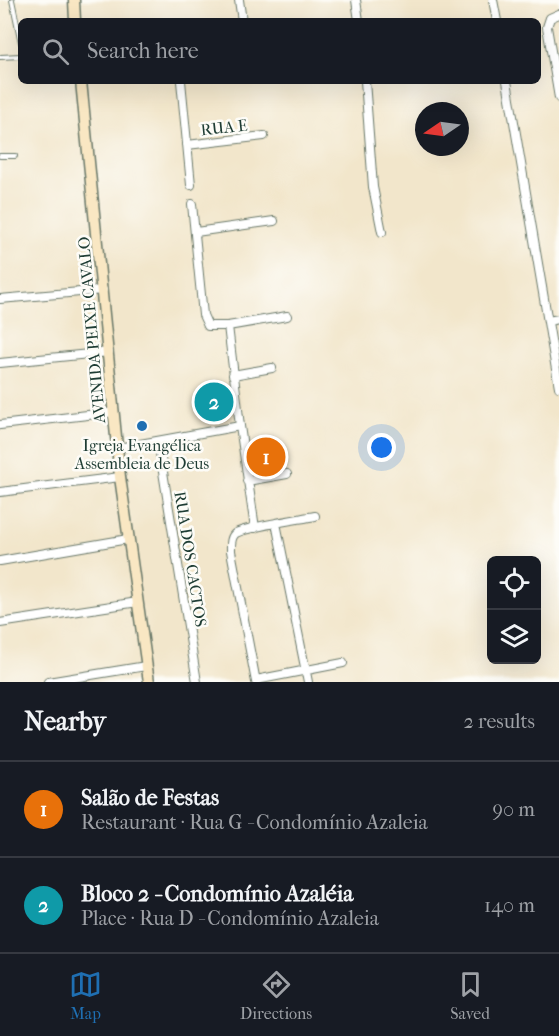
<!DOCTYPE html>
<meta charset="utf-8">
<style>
body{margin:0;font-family:"IM FELL French Canon",serif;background:#242831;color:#f1f3f6}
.controls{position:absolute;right:18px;bottom:18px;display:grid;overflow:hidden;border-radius:9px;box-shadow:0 6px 24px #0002}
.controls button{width:54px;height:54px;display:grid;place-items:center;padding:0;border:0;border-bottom:2px solid #363941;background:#171b24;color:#f1f3f6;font:30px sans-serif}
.compass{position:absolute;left:415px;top:102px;width:54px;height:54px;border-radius:50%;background:#171b24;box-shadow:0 6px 24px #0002;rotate:257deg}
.you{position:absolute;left:382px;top:448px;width:21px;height:21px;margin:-15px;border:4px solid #fff;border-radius:50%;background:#1a73e8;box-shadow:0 0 0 9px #1a73e833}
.badge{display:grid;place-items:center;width:39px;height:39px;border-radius:50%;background:#1f6fb2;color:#fff;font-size:20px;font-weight:700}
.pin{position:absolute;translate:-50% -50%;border:3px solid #fff;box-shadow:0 2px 6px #0006}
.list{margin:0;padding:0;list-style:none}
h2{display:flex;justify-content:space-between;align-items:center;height:78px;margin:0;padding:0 24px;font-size:26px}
h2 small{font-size:20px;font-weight:400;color:#9ea1a6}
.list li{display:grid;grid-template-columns:39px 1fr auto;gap:18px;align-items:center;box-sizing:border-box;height:96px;padding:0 24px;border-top:2px solid #363941}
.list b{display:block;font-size:22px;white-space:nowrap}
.list p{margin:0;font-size:20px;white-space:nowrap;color:#9ea1a6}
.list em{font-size:20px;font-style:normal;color:#9ea1a6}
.icon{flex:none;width:33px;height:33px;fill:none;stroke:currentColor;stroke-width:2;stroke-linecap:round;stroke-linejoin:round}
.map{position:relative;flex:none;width:559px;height:682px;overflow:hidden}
.search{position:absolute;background:#171b24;box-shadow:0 6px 24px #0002;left:18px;right:18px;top:18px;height:66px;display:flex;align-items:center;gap:15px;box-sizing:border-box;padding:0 21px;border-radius:9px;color:#9ea1a6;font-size:22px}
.sheet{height:270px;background:#171b24}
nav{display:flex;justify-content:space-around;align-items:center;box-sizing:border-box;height:84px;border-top:2px solid #363941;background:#171b24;font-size:16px;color:#9ea1a6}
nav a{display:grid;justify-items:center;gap:3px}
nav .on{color:#1f6fb2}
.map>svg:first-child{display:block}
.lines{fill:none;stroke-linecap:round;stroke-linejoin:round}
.lane-casing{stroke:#697869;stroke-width:6}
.street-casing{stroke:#697869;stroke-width:10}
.secondary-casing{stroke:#697869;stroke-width:13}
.lane{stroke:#fff;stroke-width:4}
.street{stroke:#fff;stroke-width:8}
.secondary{stroke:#f9e7c3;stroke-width:10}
.poi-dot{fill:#1f6fb2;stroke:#fdfcf7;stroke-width:2}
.labels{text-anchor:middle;stroke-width:5;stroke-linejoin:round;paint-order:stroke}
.street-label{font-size:16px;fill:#1f3d34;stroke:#fdfcf7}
.poi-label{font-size:16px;fill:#1f3d34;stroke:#fdfcf7}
</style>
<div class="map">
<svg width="559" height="682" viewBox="0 0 559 682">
<rect width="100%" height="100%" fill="#fdfcf7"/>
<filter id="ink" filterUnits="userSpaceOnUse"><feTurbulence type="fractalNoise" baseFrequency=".0167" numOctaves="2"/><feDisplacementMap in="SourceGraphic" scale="12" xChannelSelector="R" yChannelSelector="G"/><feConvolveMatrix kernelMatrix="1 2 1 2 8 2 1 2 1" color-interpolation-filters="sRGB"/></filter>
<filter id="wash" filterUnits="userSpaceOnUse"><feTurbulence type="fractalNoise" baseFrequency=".008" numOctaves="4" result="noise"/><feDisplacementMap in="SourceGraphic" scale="24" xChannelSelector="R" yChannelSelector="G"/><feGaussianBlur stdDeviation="1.35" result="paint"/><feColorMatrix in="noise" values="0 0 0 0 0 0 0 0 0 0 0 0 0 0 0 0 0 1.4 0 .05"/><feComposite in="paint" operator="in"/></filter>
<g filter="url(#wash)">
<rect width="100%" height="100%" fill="#f2e6cb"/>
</g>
<g filter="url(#ink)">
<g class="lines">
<defs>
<path id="lane" d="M12,0L21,43
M0,57L21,56
M0,156H15"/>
<path id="street" d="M239,0L242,21
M356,0L359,21
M493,0L497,21
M559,14L550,18L547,27L559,98
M181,81L191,185
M365,81L373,187L382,232
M507,81L559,387
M187,145L264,136
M192,204L203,315L208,326H228L287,316
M196,232L274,221
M0,299L103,290
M548,321L559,319
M228,326L240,426L255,528
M0,363L109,352
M233,375L272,368
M0,425L114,412
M158,441L197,682
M118,448L240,426
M247,481L287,474
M0,492L120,477
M276,523L308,682
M0,561L128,539
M0,623L138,602
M256,680L343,663
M48,682L146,666
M256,682L231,551C231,545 230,537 236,533C246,527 300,519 315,516"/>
<path id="secondary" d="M74,0L75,21
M81,81L120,477L149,682"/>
</defs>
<use href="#lane" class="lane-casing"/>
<use href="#street" class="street-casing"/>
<use href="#secondary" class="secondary-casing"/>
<use href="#lane" class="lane"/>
<use href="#street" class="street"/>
<use href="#secondary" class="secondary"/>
</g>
</g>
<circle class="poi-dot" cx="142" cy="426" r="6"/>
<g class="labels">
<g class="street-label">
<text transform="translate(224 127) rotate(-6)" y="6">RUA E</text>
<text transform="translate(91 330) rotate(-95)" y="6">AVENIDA PEIXE CAVALO</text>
<text transform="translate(191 559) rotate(81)" y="6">RUA DOS CACTOS</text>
</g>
<g class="poi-label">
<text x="142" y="451">Igreja Evangélica<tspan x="142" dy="18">Assembleia de Deus</tspan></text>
</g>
</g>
</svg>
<div class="controls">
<button><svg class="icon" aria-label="locate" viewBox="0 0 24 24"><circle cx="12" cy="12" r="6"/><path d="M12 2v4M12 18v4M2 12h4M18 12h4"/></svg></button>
<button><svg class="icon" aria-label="layers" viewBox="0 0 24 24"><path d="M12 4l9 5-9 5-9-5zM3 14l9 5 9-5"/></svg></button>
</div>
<svg class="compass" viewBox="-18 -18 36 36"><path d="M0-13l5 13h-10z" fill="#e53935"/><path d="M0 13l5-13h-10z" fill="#9ea1a6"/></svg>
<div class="you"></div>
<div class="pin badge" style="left:266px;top:457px;background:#e8710a">1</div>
<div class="pin badge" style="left:214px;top:402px;background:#0f9aa8">2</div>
<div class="search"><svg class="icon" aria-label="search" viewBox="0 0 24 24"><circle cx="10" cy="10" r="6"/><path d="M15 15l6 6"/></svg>Search here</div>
</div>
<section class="sheet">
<h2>Nearby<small>2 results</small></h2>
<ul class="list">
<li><span class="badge" style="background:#e8710a">1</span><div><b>Salão de Festas</b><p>Restaurant · Rua G - Condomínio Azaleia</p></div><em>90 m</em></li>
<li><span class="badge" style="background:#0f9aa8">2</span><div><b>Bloco 2 - Condomínio Azaléia</b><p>Place · Rua D - Condomínio Azaleia</p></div><em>140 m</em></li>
</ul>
</section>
<nav>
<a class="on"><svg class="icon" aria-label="map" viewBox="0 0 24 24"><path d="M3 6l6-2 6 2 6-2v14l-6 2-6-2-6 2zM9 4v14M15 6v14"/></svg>Map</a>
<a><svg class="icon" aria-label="directions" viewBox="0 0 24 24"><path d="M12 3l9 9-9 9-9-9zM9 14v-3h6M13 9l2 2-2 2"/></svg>Directions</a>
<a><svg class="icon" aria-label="saved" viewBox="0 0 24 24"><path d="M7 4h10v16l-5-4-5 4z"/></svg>Saved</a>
</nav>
